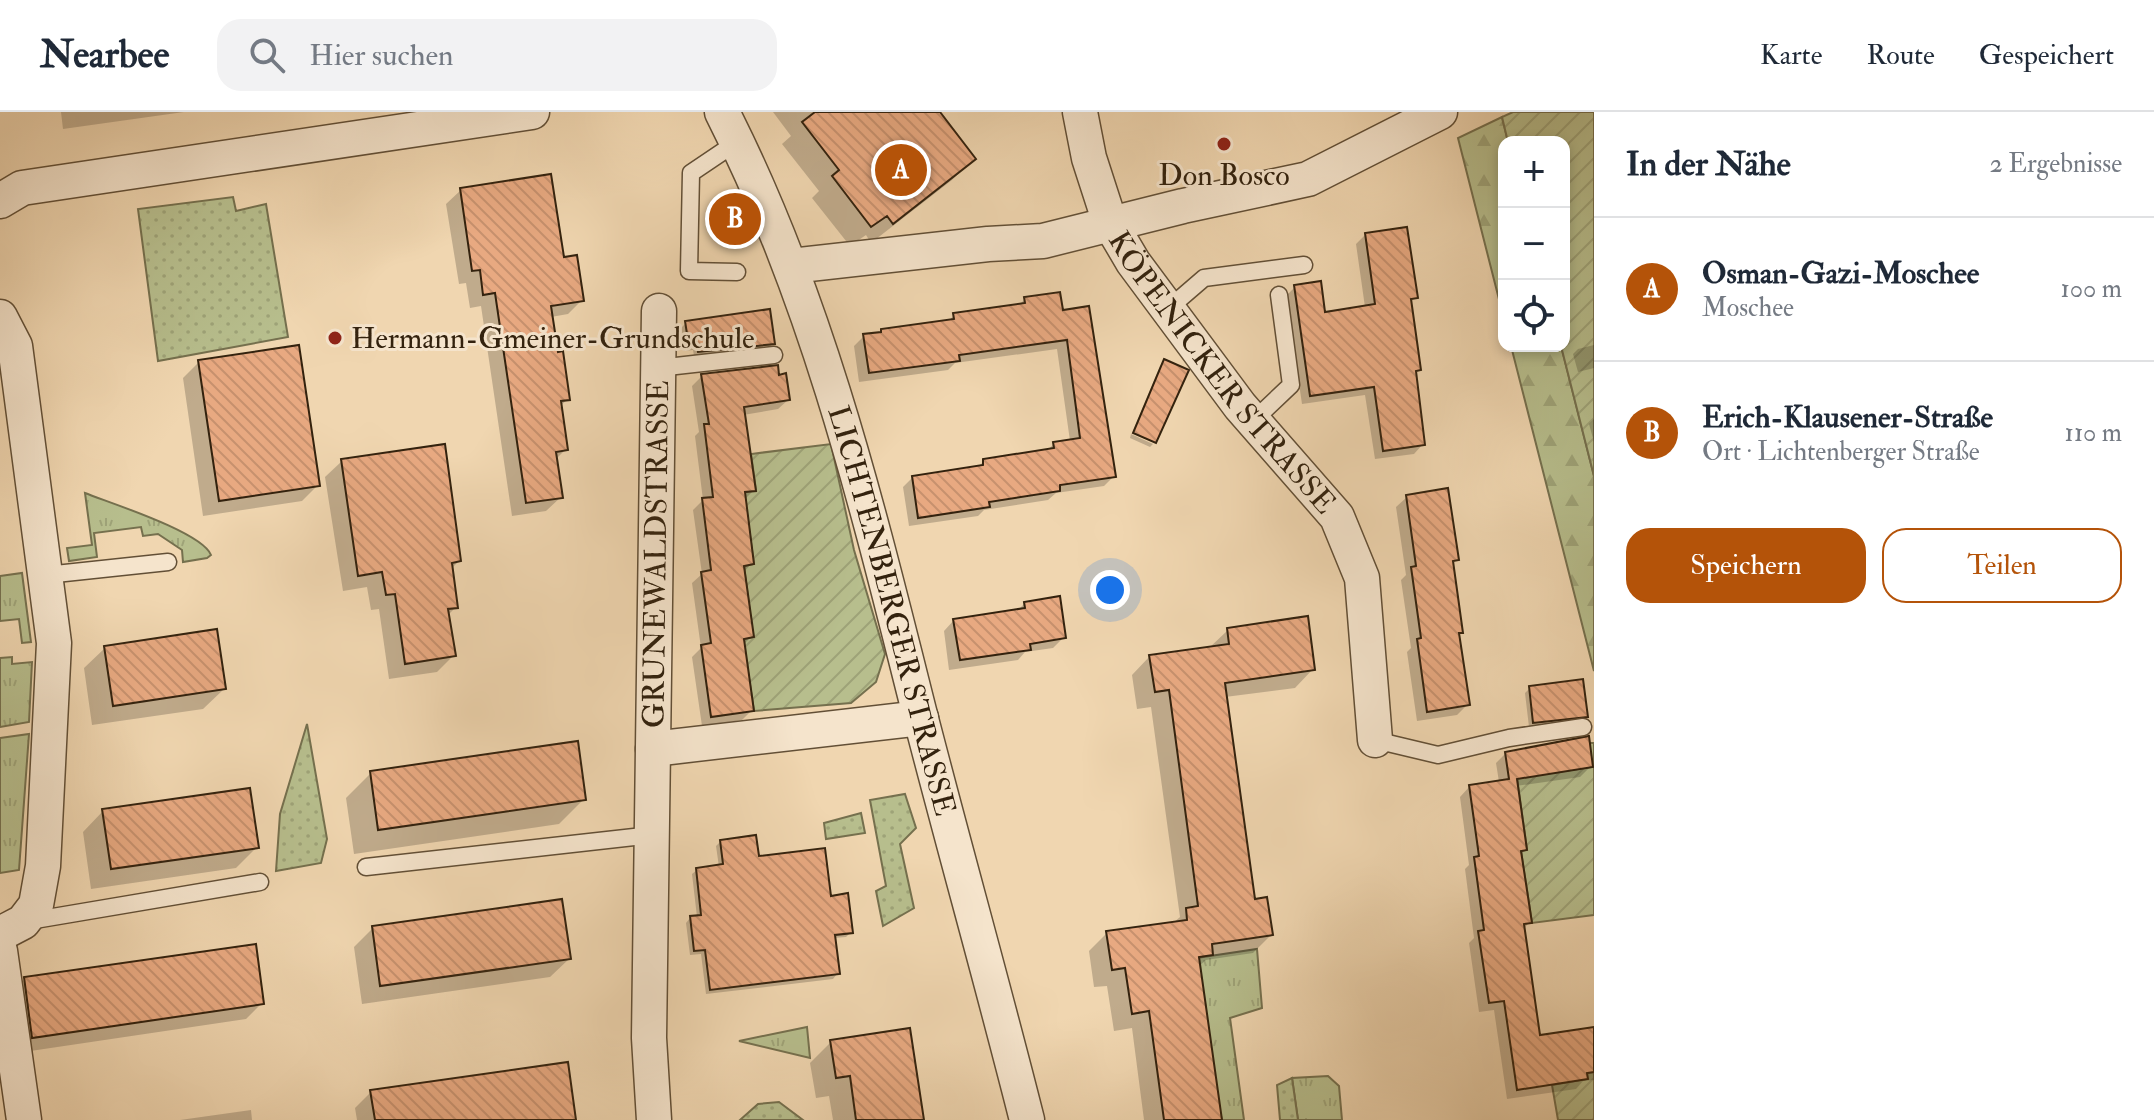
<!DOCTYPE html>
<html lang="de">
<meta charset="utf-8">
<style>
body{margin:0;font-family:"IM FELL Double Pica",serif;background:#f2f2f3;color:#1f2937}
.controls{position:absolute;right:24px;top:24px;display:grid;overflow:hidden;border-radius:16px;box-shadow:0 4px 12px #0003}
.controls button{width:72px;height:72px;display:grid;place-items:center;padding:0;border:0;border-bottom:2px solid #e0e1e3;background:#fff;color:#1f2937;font:40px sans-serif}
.you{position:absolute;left:1110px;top:478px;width:28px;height:28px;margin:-20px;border:6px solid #fff;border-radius:50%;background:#1a73e8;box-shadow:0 0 0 12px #1a73e833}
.badge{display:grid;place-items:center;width:52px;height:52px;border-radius:50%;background:#b45309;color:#fff;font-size:26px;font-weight:700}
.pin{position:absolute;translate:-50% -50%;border:4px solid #fff;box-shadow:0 2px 8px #0006}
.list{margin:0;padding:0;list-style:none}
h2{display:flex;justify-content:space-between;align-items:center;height:104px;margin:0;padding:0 32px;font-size:34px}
h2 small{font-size:26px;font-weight:400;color:#747a83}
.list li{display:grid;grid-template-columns:52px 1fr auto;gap:24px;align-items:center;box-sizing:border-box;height:144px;padding:0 32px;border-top:2px solid #e0e1e3}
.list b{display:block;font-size:30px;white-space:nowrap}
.list p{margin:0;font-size:26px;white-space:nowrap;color:#747a83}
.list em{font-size:26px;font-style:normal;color:#747a83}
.actions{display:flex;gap:16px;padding:24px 32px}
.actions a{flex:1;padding:18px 0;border:2px solid #b45309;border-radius:24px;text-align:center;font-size:28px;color:#b45309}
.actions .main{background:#b45309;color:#fff}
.icon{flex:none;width:44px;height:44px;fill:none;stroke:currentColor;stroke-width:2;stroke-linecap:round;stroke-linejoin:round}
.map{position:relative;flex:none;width:1594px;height:1008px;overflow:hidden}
header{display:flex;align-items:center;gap:48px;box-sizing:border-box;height:112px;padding:0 40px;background:#fff;border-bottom:2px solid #e0e1e3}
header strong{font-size:38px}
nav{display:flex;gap:44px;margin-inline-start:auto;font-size:28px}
.search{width:560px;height:72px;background:#f2f2f3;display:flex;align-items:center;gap:20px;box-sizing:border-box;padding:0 28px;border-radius:24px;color:#747a83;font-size:30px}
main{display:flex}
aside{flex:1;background:#fff}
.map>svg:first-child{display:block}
.grass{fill:url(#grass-tufts);stroke:#75704e;stroke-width:2}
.forest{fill:url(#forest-firs);stroke:#75704e;stroke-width:2}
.park{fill:url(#park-dots);stroke:#75704e;stroke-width:2}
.garden{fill:url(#garden-furrows);stroke:#75704e;stroke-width:2}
.shadow{fill:#0003}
.building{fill:url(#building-back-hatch);stroke:#33220e;stroke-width:2}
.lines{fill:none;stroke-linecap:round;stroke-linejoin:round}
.service-casing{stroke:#624f36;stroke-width:19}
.minor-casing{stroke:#624f36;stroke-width:37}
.service{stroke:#f5e4cc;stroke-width:16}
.minor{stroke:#f5e4cc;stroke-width:34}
.poi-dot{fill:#8f2418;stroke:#f5e4cc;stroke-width:3}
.labels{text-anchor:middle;stroke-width:6;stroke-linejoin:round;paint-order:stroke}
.poi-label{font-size:30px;fill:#33220e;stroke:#f5e4cc}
.street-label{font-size:30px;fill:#33220e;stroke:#f5e4cc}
</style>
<header>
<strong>Nearbee</strong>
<div class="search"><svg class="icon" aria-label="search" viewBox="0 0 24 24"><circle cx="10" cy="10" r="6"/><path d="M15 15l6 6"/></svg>Hier suchen</div>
<nav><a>Karte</a><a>Route</a><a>Gespeichert</a></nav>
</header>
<main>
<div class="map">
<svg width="1594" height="1008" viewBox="0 0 1594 1008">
<defs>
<pattern id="grass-tufts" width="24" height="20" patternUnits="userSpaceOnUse" patternTransform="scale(2)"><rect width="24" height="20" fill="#b7be8d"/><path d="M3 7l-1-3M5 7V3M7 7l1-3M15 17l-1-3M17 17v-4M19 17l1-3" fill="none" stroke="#9ea378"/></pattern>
<pattern id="forest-firs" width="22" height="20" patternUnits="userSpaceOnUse" patternTransform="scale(2)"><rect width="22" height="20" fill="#b7be8d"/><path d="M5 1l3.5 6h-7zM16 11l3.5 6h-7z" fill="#9ea378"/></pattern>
<pattern id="park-dots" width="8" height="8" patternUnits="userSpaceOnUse" patternTransform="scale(2)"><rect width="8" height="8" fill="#b7be8d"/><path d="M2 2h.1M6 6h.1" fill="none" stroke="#9ea378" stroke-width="1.8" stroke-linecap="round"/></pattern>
<pattern id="garden-furrows" width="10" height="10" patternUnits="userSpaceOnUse" patternTransform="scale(2)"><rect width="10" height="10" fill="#b7be8d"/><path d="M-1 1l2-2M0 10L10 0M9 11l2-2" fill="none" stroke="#9ea378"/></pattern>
<pattern id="building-back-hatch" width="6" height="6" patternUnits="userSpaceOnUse" patternTransform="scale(2)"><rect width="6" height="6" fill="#e8a981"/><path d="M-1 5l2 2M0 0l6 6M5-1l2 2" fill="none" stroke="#c7916e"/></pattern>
</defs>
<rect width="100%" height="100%" fill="#f0d6b0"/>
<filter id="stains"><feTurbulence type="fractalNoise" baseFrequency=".0025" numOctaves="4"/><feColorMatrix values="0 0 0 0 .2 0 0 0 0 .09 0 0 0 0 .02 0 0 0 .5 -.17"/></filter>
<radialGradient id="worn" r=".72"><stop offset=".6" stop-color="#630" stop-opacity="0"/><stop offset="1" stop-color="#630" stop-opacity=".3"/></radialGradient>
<path class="grass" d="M85,381C110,391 202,420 211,443L207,446L183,450L182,438L158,422L143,424L141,415L94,421L97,445L69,449L67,436L92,433Z
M22,461L31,530L22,531L19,507L0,509V464Z
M12,545V552L32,550L29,610L0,615V546Z
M29,622L19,758L0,761V626Z
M1257,837L1262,896L1230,906L1244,1008H1222L1183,848Z
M807,915L810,946L739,929Z
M1328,964L1339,974L1342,1008H1298L1292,966Z"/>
<path class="forest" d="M1502,5L1508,30H1504V207L1458,26Z
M1511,234H1561L1594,364V559Z"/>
<path class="park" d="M233,85L236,99L266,92L288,225L158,249L138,97Z
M307,612L327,727L321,751L276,759L280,702Z
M905,682L916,716L900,732L914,796L883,814L876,779L886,774L870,688Z
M861,701L865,721L826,727L824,711Z
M1292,966L1298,1008H1280L1277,973Z
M779,990L803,1008H740L758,992Z"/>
<path class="garden" d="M1513,0H1594V364L1561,234H1564V30H1508L1502,5Z
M831,332L854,438L885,542L876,570L851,591L754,599L743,527L753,525L744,454L754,452L744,380L756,378L751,342Z
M1589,631H1594V803L1532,811L1521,739L1527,737L1517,666L1592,655Z
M1594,960V1008H1558L1552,973L1587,967V961Z"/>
<path class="shadow" d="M61,0H184L63,17Z
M773,0H938L973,47L952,68L871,131L866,123L850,134L812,86L819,79L782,32L791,24Z
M461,78L563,147L582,188L568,202L551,205L556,242L568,287L559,295L566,337L555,348L561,385L546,399L512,404L481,194L470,196L466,171L459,172L446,92Z
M1366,122L1416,185L1409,191L1419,258L1415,262L1423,332L1414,342L1375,347L1365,283L1302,292L1286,184L1295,175L1324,202L1365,195L1356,132Z
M1025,187L1062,200L1114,364L1104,374L1056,381L1048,388L984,398L978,404L909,414L903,375L913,365L977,356L984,349L1046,339L1054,332L1070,329L1057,237L955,251L948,258L859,270L854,234L864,224L878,223L882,219L948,210L954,203L1018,194Z
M686,211L773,232L768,236L694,244L693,238L684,239L681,216Z
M1594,233V256L1578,260L1573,242L1578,237Z
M1164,249L1155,328L1133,319L1160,254Z
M199,250L318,373L302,389L203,404L183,266Z
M702,264L788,288L778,297L743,303L754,378L744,388L752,451L743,461L751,525L743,533L752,598L742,608L702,614L692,545L701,536L692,471L702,462L693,398L703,388L695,324L699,320L692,274Z
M1594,307V330L1589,312Z
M1131,322L1153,332L1150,335L1130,326Z
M342,349L459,449L451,457L456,495L447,504L453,544L437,560L389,567L379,497L371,498L367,475L343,479L325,365Z
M1407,385L1457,447L1452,453L1461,520L1457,524L1467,593L1457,603L1417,609L1407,540L1411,536L1401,468L1406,463L1396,395Z
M1025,491L1063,526L1053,536L1025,540L1018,548L949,558L944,519L954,508L1017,499Z
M1228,518L1313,557L1295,576L1225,585L1253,789L1271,823L1253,841L1206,848L1198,855L1220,1008H1144L1132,916L1114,919L1107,874L1094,875L1089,839L1107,821L1172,812L1180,805L1151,595L1137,597L1132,563L1150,544L1209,536Z
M105,536L224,577L203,597L92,613L84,556Z
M1530,576L1586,604L1581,609L1529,615L1525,581Z
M1506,641L1590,655L1580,665L1516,674L1525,737L1520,743L1530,810L1523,817L1538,925L1594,917V968L1583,969L1576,977L1507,987L1494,898L1479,900L1469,831L1474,826L1465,757L1469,753L1460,685L1470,674L1499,670L1496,651Z
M371,661L584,687L559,712L354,742L346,686Z
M103,699L257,735L236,756L91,777L83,720Z
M721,729L829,786L851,820L846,825L833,826L837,862L833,867L706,882L701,842L690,843L686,811L690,806L697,805L692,762L697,758L719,755L716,734Z
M373,816L569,847L550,865L362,892L354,835Z
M25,867L262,891L246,907L17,941L9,883Z
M831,930L924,1008H833L829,984L816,986L810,951Z
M371,980L574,1008H357L355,996Z
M251,998L252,1008H180Z"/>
<path class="building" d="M815,0H940L976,47L893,112L887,104L871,115L832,64L839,58L802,10Z
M551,62L564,145L577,143L584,189L551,194L558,240L563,239L570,288L561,289L568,338L556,340L563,386L526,391L495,181L483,183L480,158L472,159L460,76Z
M1407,115L1418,186L1411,187L1421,258L1416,259L1425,333L1383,339L1374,275L1310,284L1294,173L1321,169L1325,200L1375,192L1365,121Z
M1060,180L1063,198L1089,194L1116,365L1060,373V379L989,390L990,395L918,406L912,364L983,353V347L1054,336L1053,330L1080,326L1067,228L959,243L960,249L869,261L863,222L881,220V217L954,207L953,201L1025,191L1024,185Z
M770,197L775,232L698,240L697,234L689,235L685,209Z
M299,233L320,374L219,389L198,248Z
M1164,247L1189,258L1156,331L1133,321Z
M778,253L779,263L786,261L790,288L744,295L756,379L745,380L754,452L744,454L754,525L744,527L754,599L711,605L701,533L711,531L701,460L711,458L702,386L713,385L704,312H709L701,262Z
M445,332L461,449L452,451L458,496L448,497L456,544L405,552L395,482L386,483L382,460L358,464L341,347Z
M1448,376L1459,448L1453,449L1463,521H1459L1470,593L1427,600L1417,527L1421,526L1411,455L1416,454L1406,383Z
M1060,484L1066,526L1030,532L1031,538L960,548L953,507L1025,496L1024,490Z
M1308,504L1315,558L1225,571L1255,787L1267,785L1273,823L1212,832L1213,843L1199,845L1222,1008H1164L1149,899L1132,902L1125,856L1112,858L1106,819L1187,808L1186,796L1198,794L1169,578L1155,580L1149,543L1229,532L1227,516Z
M217,517L226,577L113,594L104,534Z
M1583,567L1588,605L1533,611L1529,574Z
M1589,624L1593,655L1517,667L1527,738L1521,739L1532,811L1524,812L1540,923L1594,915V960L1587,961L1588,967L1517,978L1504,889L1489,891L1478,819L1484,818L1474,745L1479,744L1469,673L1509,667L1505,640Z
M578,629L586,688L378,718L370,659Z
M250,676L259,736L111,757L102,697Z
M756,723L759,744L825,736L831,784L848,781L853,821L835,823L840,862L710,878L705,838L694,839L690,804L701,803L696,756L723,752L720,728Z
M562,787L571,847L380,874L372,814Z
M256,832L264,892L32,926L24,865Z
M910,916L924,1008H856L850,964L836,966L830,928Z
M568,950L576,1008H375L370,978Z"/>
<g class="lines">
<defs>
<path id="service" d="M737,30L691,61L689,159L737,160
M1168,197L1204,166L1304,153
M658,256L774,243
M1253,309L1291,273L1279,183
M46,463L168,450
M1375,628L1438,643L1509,626L1583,615
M366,755L652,723
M29,809L260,770"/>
<g id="minor">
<path id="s1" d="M722,0C819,191 868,397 920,603C955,739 993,873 1027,1008"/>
<path id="s2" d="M1080,0L1089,46L1110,111L1133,150L1240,294L1337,405L1362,466L1375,628"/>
<path d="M0,89L22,76L532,0"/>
<path d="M791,154L988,132L1043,129L1183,94L1308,67L1440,0"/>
<path d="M0,205L15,234L54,531L43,754L36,793L23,810L0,822"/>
<path d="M653,637L921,606"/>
<path d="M0,839L24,1008"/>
<path id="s3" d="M654,1008L649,926L659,199"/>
</g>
</defs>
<use href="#service" class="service-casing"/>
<use href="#minor" class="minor-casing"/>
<use href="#service" class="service"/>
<use href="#minor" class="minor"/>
</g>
<g class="poi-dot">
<circle cx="1224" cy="32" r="8"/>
<circle cx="335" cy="226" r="8"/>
</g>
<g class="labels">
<g class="poi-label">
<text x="1224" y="73">Don Bosco</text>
<text x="351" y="236" text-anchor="start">Hermann-Gmeiner-Grundschule</text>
</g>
<g class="street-label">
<text dy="10" stroke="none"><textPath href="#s2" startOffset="302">KÖPENICKER STRASSE</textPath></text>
<text dy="10" stroke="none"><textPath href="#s3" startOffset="566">GRUNEWALDSTRASSE</textPath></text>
<text dy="10" stroke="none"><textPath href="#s1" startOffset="528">LICHTENBERGER STRASSE</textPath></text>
</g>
</g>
<rect width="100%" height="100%" filter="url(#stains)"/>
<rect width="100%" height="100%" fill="url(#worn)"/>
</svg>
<div class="controls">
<button>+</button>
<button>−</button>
<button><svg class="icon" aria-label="locate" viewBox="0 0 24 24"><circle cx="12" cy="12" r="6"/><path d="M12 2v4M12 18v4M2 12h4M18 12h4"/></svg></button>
</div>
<div class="you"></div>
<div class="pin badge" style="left:901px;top:58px">A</div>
<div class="pin badge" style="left:735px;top:107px">B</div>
</div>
<aside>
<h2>In der Nähe<small>2 Ergebnisse</small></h2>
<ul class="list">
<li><span class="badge">A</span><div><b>Osman-Gazi-Moschee</b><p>Moschee</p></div><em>100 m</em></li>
<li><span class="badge">B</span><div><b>Erich-Klausener-Straße</b><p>Ort · Lichtenberger Straße</p></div><em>110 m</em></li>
</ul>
<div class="actions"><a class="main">Speichern</a><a>Teilen</a></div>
</aside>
</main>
